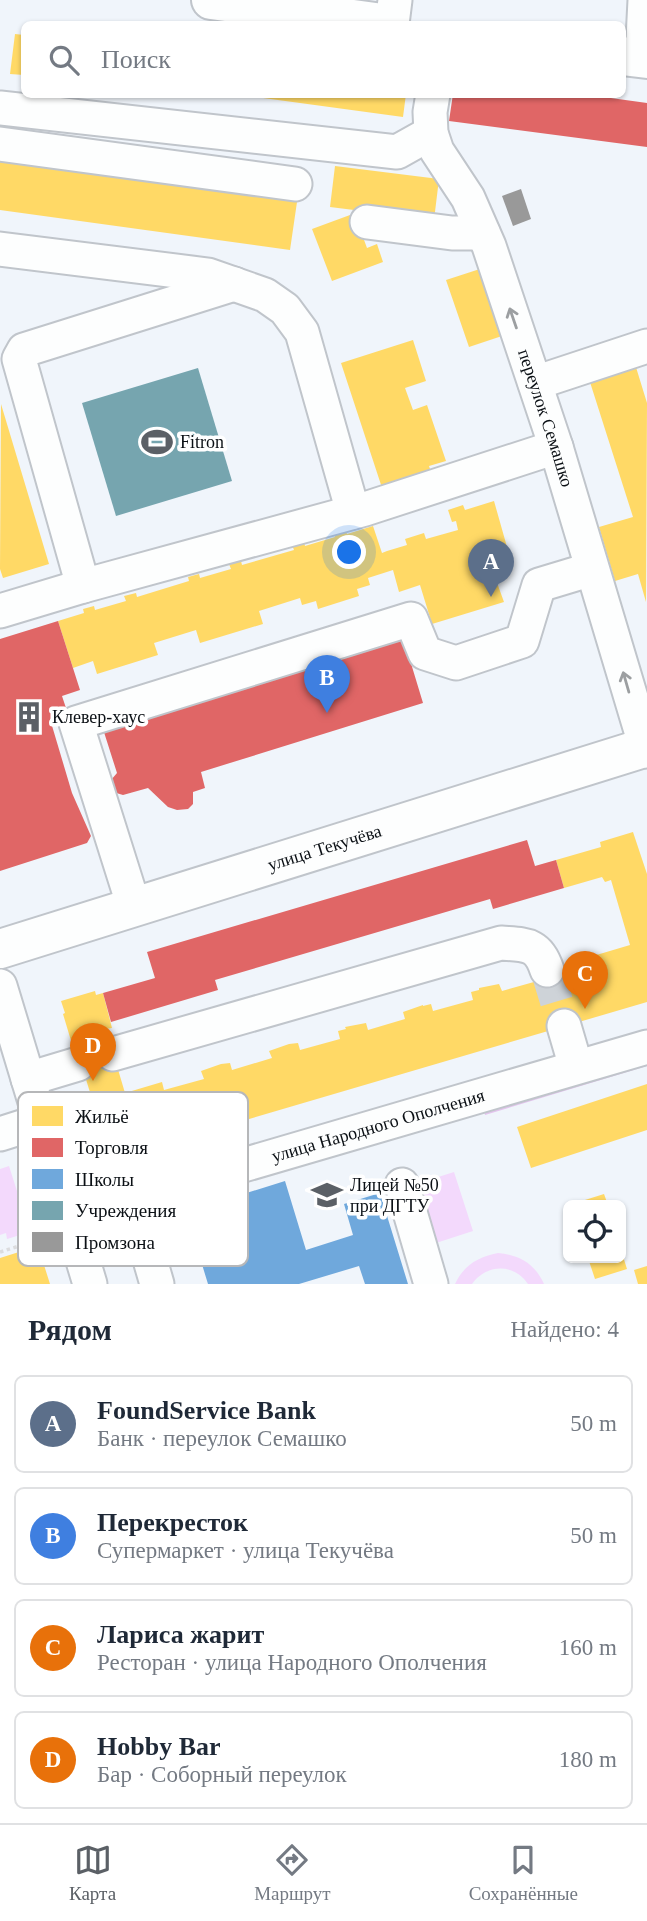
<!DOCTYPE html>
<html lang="ru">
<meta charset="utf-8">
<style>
body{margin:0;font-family:Georgia,serif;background:#f6f6f7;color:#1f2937}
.controls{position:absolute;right:21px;bottom:21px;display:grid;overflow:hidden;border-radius:10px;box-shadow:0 2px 5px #0004}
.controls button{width:63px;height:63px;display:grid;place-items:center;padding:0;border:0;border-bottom:2px solid #e0e1e3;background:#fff;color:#1f2937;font:35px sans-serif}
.you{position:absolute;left:350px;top:553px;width:24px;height:24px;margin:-18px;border:5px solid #fff;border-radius:50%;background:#1a73e8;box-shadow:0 0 0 10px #1a73e833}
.badge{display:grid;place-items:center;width:46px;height:46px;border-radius:50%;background:#5b6066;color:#fff;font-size:23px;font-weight:700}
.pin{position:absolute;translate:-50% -58px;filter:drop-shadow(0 2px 4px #0008)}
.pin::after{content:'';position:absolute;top:37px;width:24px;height:21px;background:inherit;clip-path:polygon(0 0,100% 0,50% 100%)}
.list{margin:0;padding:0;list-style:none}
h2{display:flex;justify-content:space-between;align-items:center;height:91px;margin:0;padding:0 28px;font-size:30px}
h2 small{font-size:23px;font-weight:400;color:#747a83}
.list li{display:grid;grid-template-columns:46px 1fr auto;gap:21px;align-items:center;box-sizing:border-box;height:98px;margin:0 14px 14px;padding:0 14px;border:2px solid #e0e1e3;border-radius:10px}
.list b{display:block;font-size:26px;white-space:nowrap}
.list p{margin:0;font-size:23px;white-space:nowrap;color:#747a83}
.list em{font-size:23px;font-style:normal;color:#747a83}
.icon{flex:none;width:38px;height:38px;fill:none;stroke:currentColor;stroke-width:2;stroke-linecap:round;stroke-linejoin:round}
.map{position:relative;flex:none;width:647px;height:1284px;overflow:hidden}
.search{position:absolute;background:#fff;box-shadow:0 2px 5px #0004;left:21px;right:21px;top:21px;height:77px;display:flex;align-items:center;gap:18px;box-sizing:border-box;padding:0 24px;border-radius:10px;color:#747a83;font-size:26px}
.sheet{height:539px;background:#fff}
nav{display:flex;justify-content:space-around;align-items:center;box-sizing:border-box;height:98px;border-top:2px solid #e0e1e3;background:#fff;font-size:19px;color:#747a83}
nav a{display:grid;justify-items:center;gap:4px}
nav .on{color:#5b6066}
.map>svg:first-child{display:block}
.green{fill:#f3d9fc}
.forest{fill:#e3c4ed}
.homes{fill:#ffd966}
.shops{fill:#e06666}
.schools{fill:#6fa8dc}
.public{fill:#76a5af}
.industry{fill:#999}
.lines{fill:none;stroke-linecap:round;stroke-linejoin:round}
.minor-tunnel{stroke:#ced3d8;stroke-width:33;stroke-dasharray:33 17;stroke-linecap:butt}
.minor-casing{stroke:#c0c5cb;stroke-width:37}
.major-casing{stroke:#c0c5cb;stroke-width:42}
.path{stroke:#dbdcde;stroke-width:3.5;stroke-dasharray:3.5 3.5;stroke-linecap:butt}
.minor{stroke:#fdfefe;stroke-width:33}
.major{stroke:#fdfefe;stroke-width:38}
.oneway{stroke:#9c9fa1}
.labels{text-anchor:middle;stroke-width:7;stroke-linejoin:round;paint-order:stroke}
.street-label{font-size:18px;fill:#0b1015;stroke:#fff}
.poi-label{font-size:18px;fill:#0b1015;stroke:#fff;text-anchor:start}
.key{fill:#fff;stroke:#b6b7b9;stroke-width:2}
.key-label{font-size:19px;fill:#0b1015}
</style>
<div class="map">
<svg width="647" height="1284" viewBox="0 0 647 1284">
<rect width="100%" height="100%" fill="#f0f5fb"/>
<path class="green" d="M9,1166L30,1232L7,1239L6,1233L0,1235V1169Z
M454,1172L473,1231L436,1243L416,1184Z
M498,1253C520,1255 535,1264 544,1284H528C514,1263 486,1264 472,1284H455C464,1265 478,1257 498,1253Z"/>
<path class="forest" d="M647,1050V1066L485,1115L481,1100Z"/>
<path class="homes" d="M15,34L24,35V75L10,74Z
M233,94H406L403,117Z
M0,162L297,202L290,250L0,210Z
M335,166L439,179L434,220L330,207Z
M350,215L356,230L360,229L367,248L377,244L383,262L332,281L312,229Z
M486,267L508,334L469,347L446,280Z
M413,340L426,381L405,388L413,410L427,405L446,461L429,466L435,484L386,500L341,363Z
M635,364L647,403L646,602L638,574L615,581L599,527L633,517L589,379Z
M1,404L49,564L3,578L0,569Z
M494,501L509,554L496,580L504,602L432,624L420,585L399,592L393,570L368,578L370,585L357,589L359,596L318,609L316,601L302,605L300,598L259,611L263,624L200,643L196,630L154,643L158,655L97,674L93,661L73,668L58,621L84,613L83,609L94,606L95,610L126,601L124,596L136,593L137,597L189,581L188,577L199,574L200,578L231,569L229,564L241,561L242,565L294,550L292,545L304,542L305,546L335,537L334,532L345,529L347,534L373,526L382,553L387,551L407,545L405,539L424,533L426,539L458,530L456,521L452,522L448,510L463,505L465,510Z
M633,832L647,874V1002L130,1154L127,1141L107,1147L84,1073L81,1074L63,1014L65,1013L61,1001L95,991L96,995L103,993L112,1028L106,1029L125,1093L162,1082L164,1090L204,1079L201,1071L221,1064L230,1063L232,1070L272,1058L269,1051L289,1044L298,1043L300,1050L340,1039L338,1031L346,1029L345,1027L366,1023L368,1030L405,1019L403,1012L423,1005V1006L431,1004L433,1011L473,1000L471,992L479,990V988L499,984L502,991L541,980L559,966L567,964L569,971L595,963L593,956L630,945L611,880L605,882L602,877L564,888L556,860L601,847L600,842Z
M647,1084V1130L531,1168L517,1127Z
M604,1194L608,1205H569Z
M38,1246L50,1284H0V1258Z
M621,1250L627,1269L595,1279L588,1258H621Z
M647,1266V1284H638L634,1270Z"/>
<path class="shops" d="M453,94H582L647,103V147L449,121Z
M58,621L80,690L62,696L68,714L50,719L72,793L91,836L87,843L0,871V639Z
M403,637L423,703L201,772L205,788L193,792V804L188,809L177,810L168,807L148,788L123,795L113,792L111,780L117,773L103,729Z
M527,840L535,866L556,860L564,888L493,909L490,899L215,980L218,990L111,1022L103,993L155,978L147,952Z"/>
<path class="schools" d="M285,1181L306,1250L353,1235L344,1204L380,1193L408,1284H365L359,1266L299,1284H208L186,1212Z"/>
<path class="public" d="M198,368L232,481L116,516L82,403Z"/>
<path class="industry" d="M521,189L531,219L513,226L502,196Z"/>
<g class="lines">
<path class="minor-tunnel" d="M547,970L564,1026"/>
<defs>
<g id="minor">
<path d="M392,24L395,0"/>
<path d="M642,59L645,0"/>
<path id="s1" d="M433,94L430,112L431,133L437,151L468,198L489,246L556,447L647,751"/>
<path d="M0,108L397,152L431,133"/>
<path d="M0,144L295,184"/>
<path d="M367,222L452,233H483"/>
<path d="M0,249L208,275L265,295L285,309L302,332L353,512"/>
<path d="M535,383L647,346"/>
<path d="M83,586L19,359L24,350L234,284"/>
<path d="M0,611L83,586L365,509L556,447"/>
<path d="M134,907L76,723L411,619L425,653L456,663L522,641L539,585L592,569"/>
<path d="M0,986L90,1284"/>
<path d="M564,1026L576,1067"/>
<path d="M113,1054L501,943C526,945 538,943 547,970"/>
<path d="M28,1079L78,1064"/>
<path d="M0,1134L41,1121"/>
<path d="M402,1185L431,1284"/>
<path id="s2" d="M69,1216L647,1047"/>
<path d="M139,1222L157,1284"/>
</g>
<g id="major">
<path d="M211,0L390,24"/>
<path d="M622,56L647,59"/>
<path id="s3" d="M0,949L647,747"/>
</g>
</defs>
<use href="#minor" class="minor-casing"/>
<use href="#major" class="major-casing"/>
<path class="path" d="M0,1252L48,1237"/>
<use href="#minor" class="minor"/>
<use href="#major" class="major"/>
</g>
<defs><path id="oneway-shaft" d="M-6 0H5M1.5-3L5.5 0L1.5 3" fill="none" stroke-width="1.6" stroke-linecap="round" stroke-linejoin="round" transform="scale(1.75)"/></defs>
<g class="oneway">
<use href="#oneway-shaft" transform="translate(513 318) rotate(-109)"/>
<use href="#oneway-shaft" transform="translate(626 682) rotate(-106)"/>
</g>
<defs>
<symbol id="stadium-bare" viewBox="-9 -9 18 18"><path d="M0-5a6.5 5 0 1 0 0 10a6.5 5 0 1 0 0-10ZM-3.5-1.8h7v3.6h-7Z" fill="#5b6066" stroke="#fff" stroke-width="2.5" paint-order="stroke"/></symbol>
<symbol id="building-bare" viewBox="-9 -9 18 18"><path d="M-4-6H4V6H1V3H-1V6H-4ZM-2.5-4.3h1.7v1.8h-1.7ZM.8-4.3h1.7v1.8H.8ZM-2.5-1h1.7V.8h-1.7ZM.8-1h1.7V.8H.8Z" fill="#5b6066" stroke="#fff" stroke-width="2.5" paint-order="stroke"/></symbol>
<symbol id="school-bare" viewBox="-9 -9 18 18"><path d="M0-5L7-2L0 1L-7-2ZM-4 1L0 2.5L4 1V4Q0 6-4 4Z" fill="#5b6066" stroke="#fff" stroke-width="2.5" paint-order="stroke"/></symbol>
</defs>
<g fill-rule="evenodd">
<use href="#stadium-bare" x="135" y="420" width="44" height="44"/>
<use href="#building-bare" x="7" y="695" width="44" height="44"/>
<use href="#school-bare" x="305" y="1173" width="44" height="44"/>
</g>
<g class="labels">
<g class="street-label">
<text dy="6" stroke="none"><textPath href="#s1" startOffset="348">переулок Семашко</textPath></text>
<text dy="6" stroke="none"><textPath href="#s3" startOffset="340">улица Текучёва</textPath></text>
<text dy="6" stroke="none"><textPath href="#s2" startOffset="322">улица Народного Ополчения</textPath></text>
</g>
<g class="poi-label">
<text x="180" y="448">Fitron</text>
<text x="52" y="723">Клевер-хаус</text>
<text x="350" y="1191">Лицей №50<tspan x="350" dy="21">при ДГТУ</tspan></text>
</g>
</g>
<rect x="18" y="1092" width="230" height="174" rx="10" class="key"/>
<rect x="32" y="1106" width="31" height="20" fill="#ffd966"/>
<rect x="32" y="1138" width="31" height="19" fill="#e06666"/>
<rect x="32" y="1169" width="31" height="20" fill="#6fa8dc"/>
<rect x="32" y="1201" width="31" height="19" fill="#76a5af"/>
<rect x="32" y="1232" width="31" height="20" fill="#999"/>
<g class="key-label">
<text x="75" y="1123">Жильё</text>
<text x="75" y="1154">Торговля</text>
<text x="75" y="1186">Школы</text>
<text x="75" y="1217">Учреждения</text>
<text x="75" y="1249">Промзона</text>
</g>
</svg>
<div class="controls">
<button><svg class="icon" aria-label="locate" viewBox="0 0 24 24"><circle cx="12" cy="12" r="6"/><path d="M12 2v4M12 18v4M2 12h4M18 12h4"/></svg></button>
</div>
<div class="you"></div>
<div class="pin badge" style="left:491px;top:597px;background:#5c6f8a">A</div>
<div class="pin badge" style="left:327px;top:713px;background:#3f7fe0">B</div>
<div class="pin badge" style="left:585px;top:1009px;background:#e8710a">C</div>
<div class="pin badge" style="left:93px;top:1081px;background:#e8710a">D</div>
<div class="search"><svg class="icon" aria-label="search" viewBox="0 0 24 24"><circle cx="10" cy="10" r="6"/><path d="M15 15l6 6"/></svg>Поиск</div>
</div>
<section class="sheet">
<h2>Рядом<small>Найдено: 4</small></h2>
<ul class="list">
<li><span class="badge" style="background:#5c6f8a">A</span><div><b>FoundService Bank</b><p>Банк · переулок Семашко</p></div><em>50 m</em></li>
<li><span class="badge" style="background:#3f7fe0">B</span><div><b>Перекресток</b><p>Супермаркет · улица Текучёва</p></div><em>50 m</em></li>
<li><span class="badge" style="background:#e8710a">C</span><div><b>Лариса жарит</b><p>Ресторан · улица Народного Ополчения</p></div><em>160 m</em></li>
<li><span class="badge" style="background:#e8710a">D</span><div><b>Hobby Bar</b><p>Бар · Соборный переулок</p></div><em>180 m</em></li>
</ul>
</section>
<nav>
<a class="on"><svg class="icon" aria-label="map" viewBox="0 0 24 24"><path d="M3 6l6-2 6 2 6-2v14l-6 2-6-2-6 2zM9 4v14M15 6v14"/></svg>Карта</a>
<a><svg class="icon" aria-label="directions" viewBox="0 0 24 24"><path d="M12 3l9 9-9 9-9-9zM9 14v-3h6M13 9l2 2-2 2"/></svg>Маршрут</a>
<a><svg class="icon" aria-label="saved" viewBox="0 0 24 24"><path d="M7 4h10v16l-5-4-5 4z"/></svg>Сохранённые</a>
</nav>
